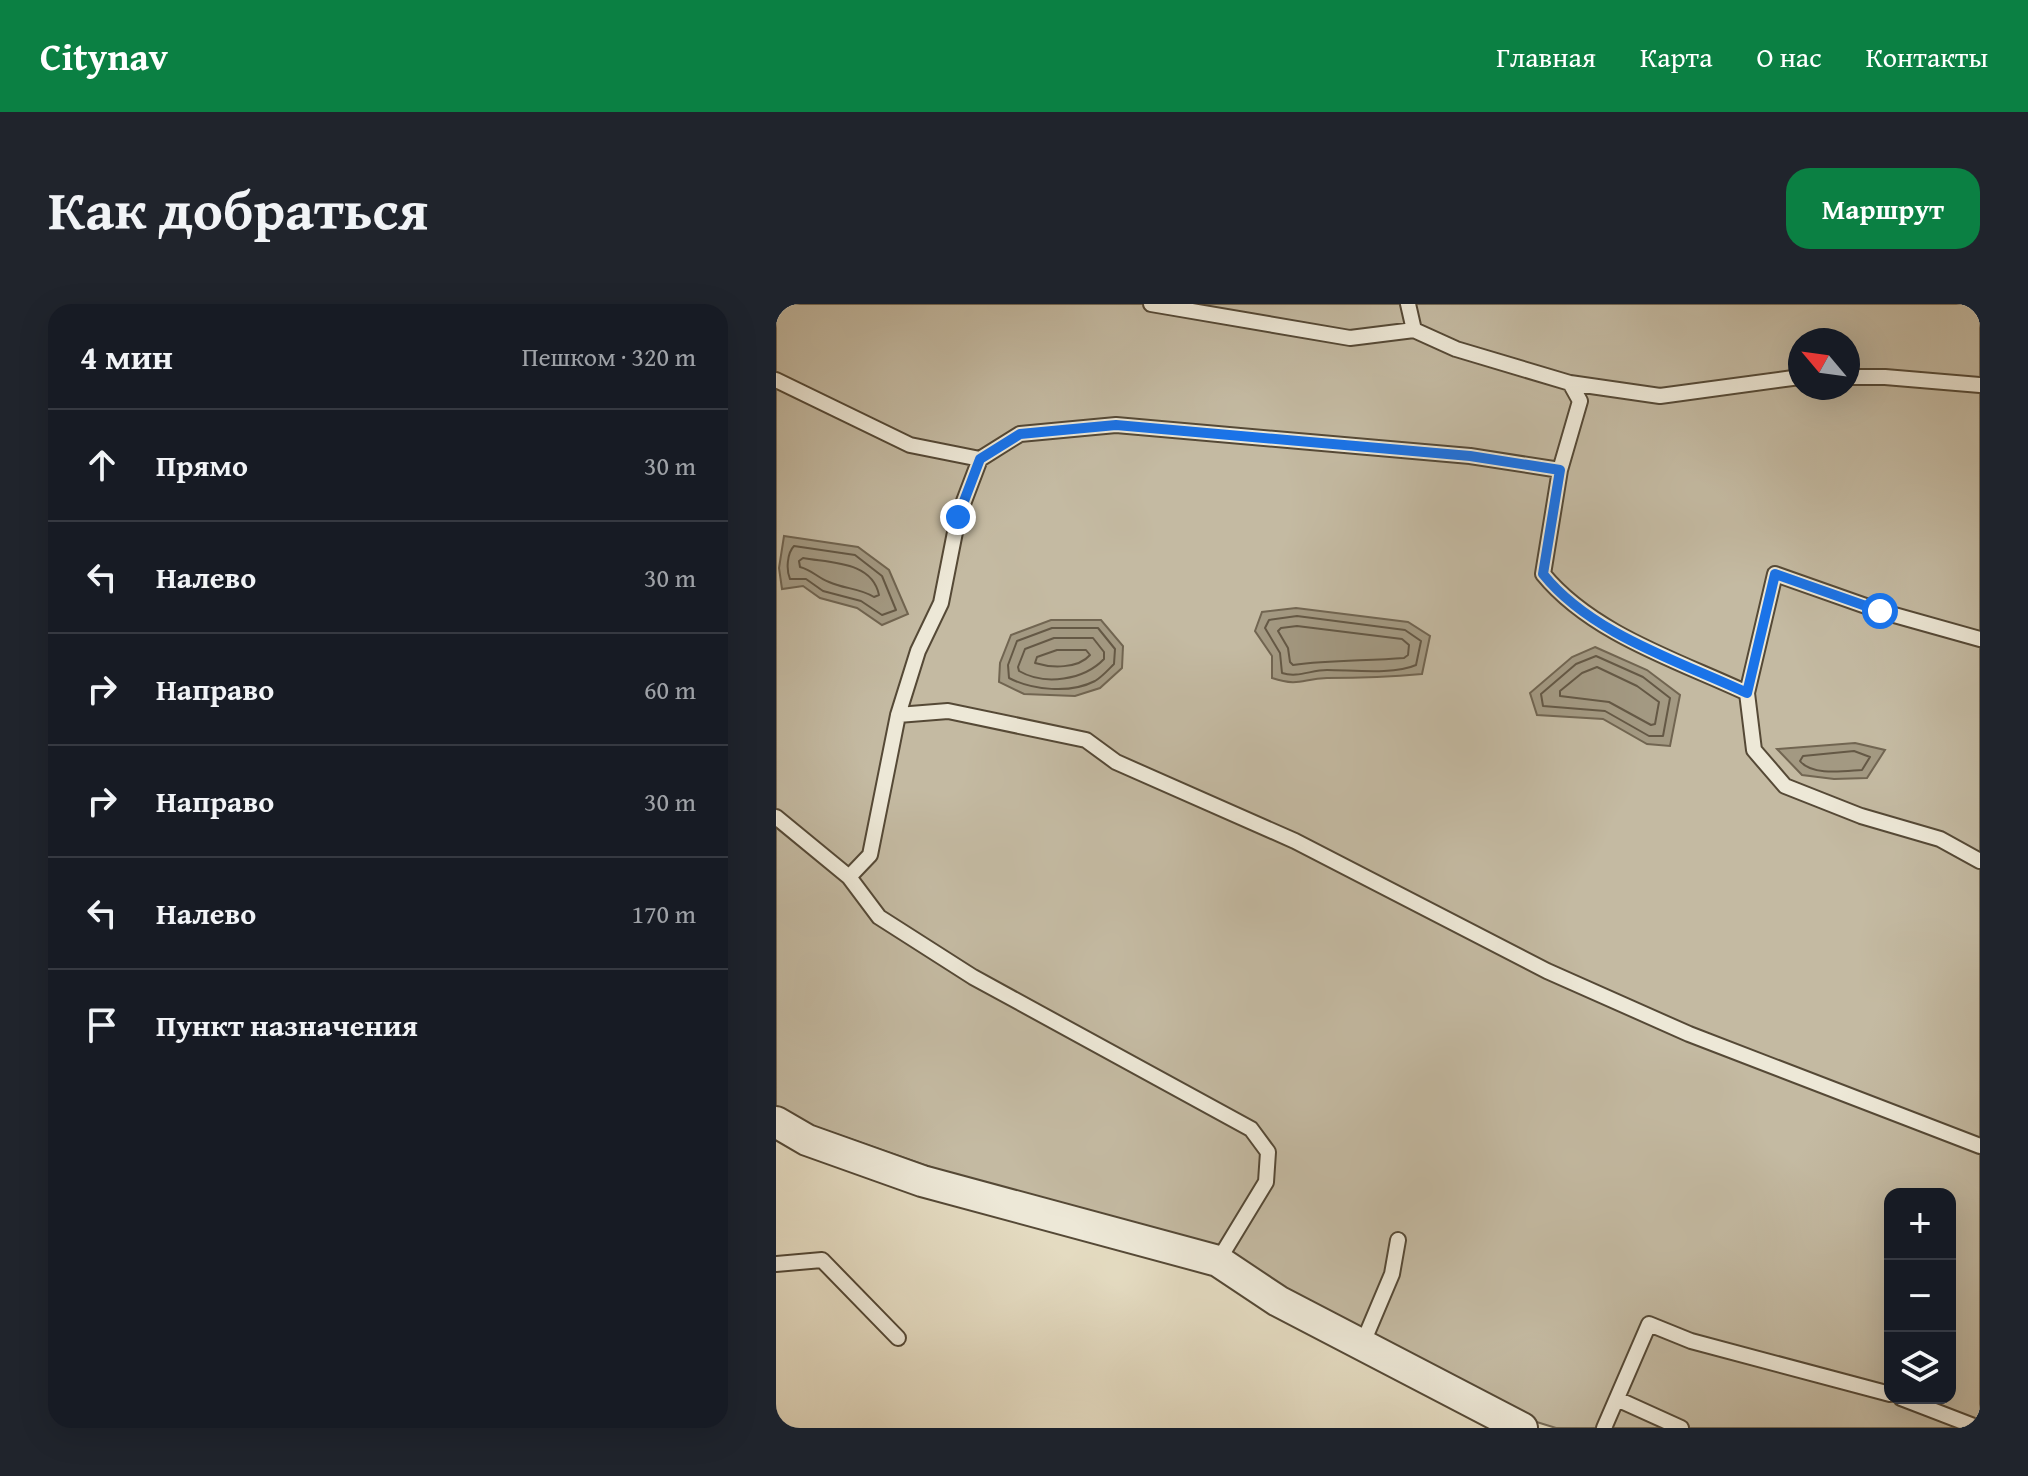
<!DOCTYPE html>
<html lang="ru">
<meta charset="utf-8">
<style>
body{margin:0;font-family:"Gentium Book Plus",serif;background:#20242c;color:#f1f3f6}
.controls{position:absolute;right:24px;bottom:24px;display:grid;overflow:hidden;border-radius:16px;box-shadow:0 8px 32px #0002}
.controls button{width:72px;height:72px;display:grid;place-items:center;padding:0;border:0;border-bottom:2px solid #363941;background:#171b24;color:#f1f3f6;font:40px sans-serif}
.compass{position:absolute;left:1012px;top:24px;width:72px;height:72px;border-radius:50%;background:#171b24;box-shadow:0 8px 32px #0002;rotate:299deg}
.stop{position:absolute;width:24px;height:24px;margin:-18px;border:6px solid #1a73e8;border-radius:50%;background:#fff}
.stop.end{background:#1a73e8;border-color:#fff;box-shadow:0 2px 8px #0008}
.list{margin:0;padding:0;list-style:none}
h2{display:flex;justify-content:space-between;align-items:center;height:104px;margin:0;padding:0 32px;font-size:34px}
h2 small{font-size:26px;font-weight:400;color:#9ea1a6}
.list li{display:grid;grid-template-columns:52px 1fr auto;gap:24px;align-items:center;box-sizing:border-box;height:112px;padding:0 32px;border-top:2px solid #363941}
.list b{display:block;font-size:30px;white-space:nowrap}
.list em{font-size:26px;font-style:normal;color:#9ea1a6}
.icon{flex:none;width:44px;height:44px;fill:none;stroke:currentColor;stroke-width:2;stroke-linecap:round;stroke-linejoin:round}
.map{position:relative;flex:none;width:1204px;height:1124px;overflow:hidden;border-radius:24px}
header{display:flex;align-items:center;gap:48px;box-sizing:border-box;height:112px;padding:0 40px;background:#0b8043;color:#fff}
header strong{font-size:38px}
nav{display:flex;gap:44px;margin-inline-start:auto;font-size:28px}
.intro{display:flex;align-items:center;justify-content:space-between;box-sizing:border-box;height:192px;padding:0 48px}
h1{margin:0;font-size:56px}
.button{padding:20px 36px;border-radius:24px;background:#0b8043;color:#fff;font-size:28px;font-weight:700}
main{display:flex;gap:48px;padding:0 48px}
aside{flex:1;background:#171b24;border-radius:24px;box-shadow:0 8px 32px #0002}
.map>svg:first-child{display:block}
.green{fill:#c4baa2;stroke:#746955;stroke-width:2;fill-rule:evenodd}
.water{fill:#a39982;stroke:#716551;stroke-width:2}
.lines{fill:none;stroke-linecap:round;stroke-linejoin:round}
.shore{stroke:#645845;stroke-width:2}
.service-casing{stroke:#554936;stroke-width:18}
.minor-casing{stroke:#554936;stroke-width:34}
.service{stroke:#ede8d7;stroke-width:14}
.minor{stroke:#ede8d7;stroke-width:30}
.route{stroke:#1a73e8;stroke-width:10}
</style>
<header>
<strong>Citynav</strong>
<nav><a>Главная</a><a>Карта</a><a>О нас</a><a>Контакты</a></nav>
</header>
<div class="intro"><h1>Как добраться</h1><a class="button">Маршрут</a></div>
<main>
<aside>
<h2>4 мин<small>Пешком · 320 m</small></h2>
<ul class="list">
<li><svg class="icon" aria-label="ahead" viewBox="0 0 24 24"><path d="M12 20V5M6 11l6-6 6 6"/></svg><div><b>Прямо</b></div><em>30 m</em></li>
<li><svg class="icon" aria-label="left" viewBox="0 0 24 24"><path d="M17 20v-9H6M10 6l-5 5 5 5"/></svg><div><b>Налево</b></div><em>30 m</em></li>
<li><svg class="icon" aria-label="right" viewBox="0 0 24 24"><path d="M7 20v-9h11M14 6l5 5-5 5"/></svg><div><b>Направо</b></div><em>60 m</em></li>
<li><svg class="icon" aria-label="right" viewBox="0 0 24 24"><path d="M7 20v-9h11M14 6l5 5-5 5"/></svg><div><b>Направо</b></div><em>30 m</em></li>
<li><svg class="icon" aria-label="left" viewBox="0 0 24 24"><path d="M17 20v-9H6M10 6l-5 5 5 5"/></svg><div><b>Налево</b></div><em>170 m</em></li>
<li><svg class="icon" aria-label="arrive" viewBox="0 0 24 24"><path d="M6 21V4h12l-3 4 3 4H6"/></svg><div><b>Пункт назначения</b></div></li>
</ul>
</aside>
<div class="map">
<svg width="1204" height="1124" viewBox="0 0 1204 1124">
<rect width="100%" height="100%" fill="#e4dbc1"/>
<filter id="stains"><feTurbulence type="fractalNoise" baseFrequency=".0025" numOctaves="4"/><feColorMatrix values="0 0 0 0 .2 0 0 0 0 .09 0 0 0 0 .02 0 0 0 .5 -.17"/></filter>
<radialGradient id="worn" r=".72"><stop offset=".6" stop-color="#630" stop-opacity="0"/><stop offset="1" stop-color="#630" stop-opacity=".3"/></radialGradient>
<path class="green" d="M0,0H1204V1124H780L751,1115L427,948L226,888L0,809ZM1024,36H1072V84H1024ZM1114,890H1174V1094H1114Z"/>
<path class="water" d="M8,232L82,243L113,266L132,310L106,321L81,304L44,294L27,282L6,285L3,264Z
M520,304L632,318L654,332L646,370C614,373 583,374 551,374C525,375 524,383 496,374V352L479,327L486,308Z
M275,316H325L347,342L346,364L324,384L299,392L248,390L223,378L224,359L235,331Z
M819,343L871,366L904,391L894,442L871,440L827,415L761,411L754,389L796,353Z
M1079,439L1109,446L1091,474L1058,475L1026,471L1001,445Z"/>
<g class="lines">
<path class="shore" d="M18,242L79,251L106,272L120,306L106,311L85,297L47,287L30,275H14C10,266 11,249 18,242Z
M27,254C54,259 96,257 103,291L98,293C84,284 68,285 53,278C42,274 36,266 24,263L23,257Z
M521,312L629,326L645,337L640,361C618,371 576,366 551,366C535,366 522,374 506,369L504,349L489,324L493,316Z
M521,322L626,335L633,341L632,351L628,354C590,357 554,356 517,361L514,358L512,344L502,327L505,324Z
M276,324H322L339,345L338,360C332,366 326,373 319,377C294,390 256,386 233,374L232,361L241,337Z
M278,334H317L328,348V355C308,376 269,382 243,367L242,363L249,345Z
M281,346H310L314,351C302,365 275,364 259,359L261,353Z
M820,352L867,373L894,394L887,432H873L829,407L767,402L765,390L800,360Z
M821,363L861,382L883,398L879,420L875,421L833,398L784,392V387L806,369Z
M1078,447L1094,453L1086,466C1068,467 1036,472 1024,457L1027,452Z"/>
<defs>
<path id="service" d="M375,0L574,34L638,26
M632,0L638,26L680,45L794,79L804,97L784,166L767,270C816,330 903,357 971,389L978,446L1009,482L1085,512L1164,535L1204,557
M1072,73H1109L1204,81
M0,76L134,141L204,155
M794,79L884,92L1024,73
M971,389L999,270L1104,307L1204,335
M122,411L172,407L310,436L340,458L519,537L771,667L913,730L1204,842
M0,513L73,573L103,613L197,673L475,825L492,848L490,878L442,957
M73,573L94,551L122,411L142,347L165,299L182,213L204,155L244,130L340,121L694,152L784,166
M0,960L46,956L122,1034
M586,1041L616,970L622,936
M1125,1094L1203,1124
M841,1095L905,1124
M828,1124L873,1020L915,1037L1114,1090"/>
<path id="minor" d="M0,818L31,836L146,877L442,957L502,997L746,1124"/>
</defs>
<use href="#service" class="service-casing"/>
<use href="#minor" class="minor-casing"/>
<use href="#service" class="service"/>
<use href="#minor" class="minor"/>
</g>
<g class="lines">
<path class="route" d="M182,213L204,155L244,130L340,121L694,152L784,166L767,270C815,330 903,357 971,389L999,270L1104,307"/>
</g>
<rect width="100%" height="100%" filter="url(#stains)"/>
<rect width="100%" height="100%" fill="url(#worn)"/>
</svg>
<div class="controls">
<button>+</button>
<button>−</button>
<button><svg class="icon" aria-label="layers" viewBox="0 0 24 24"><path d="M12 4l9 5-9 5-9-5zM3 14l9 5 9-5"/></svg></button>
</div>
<svg class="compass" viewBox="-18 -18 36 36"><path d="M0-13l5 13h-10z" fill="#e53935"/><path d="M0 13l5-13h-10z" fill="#9ea1a6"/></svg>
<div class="stop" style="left:1104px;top:307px"></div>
<div class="stop end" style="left:182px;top:213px"></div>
</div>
</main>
